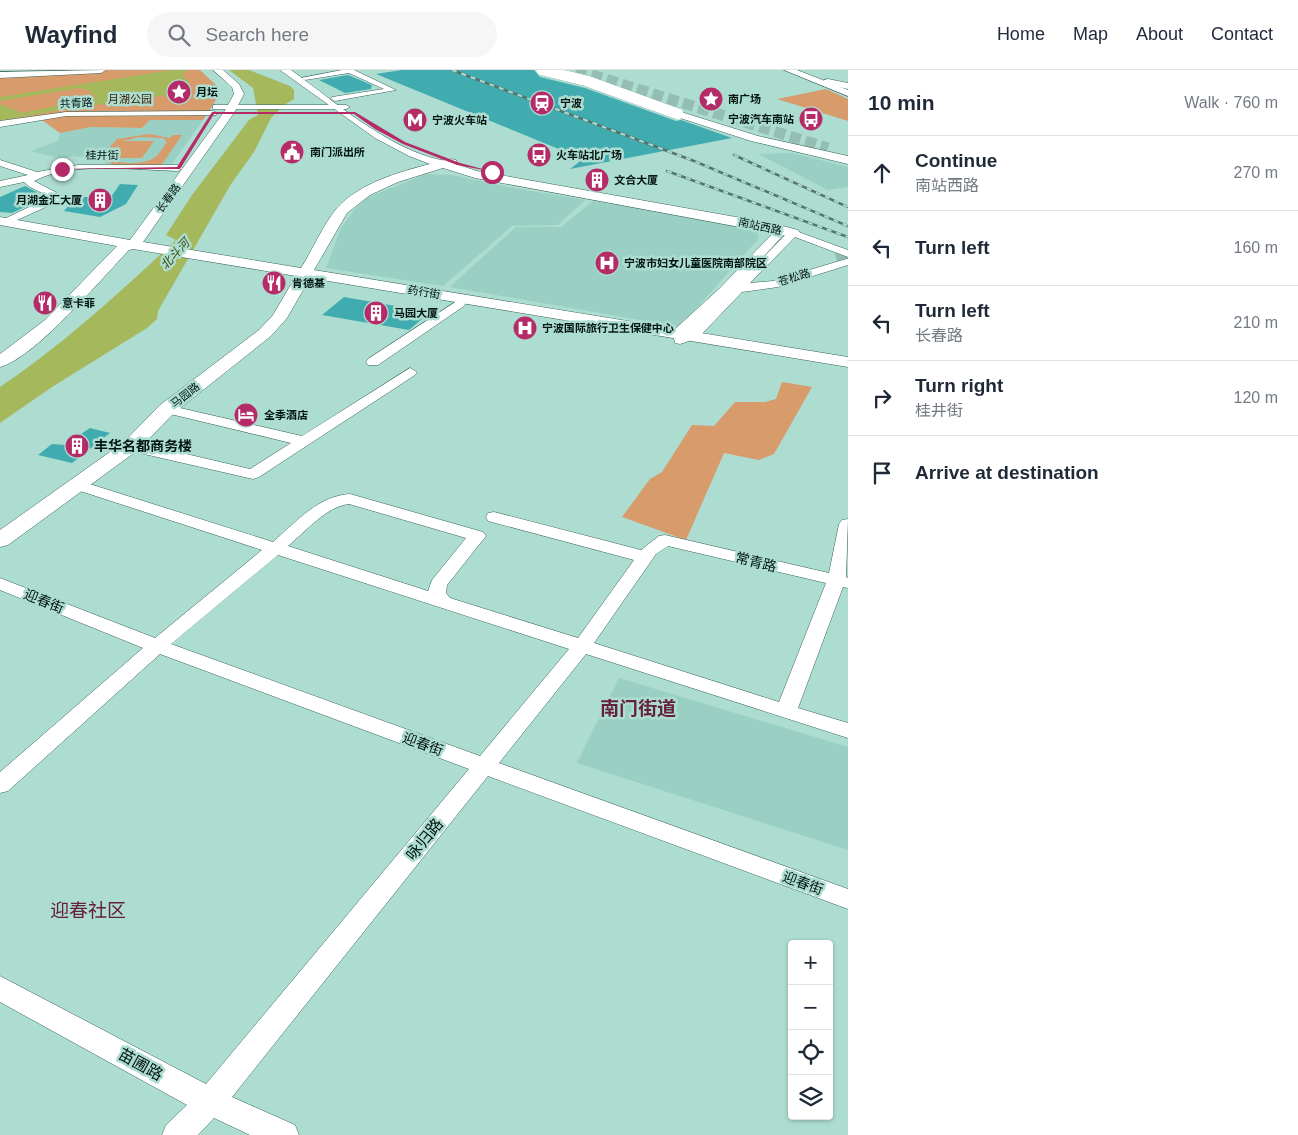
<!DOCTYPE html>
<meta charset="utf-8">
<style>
body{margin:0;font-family:Helvetica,"Noto Sans SC",sans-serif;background:#f6f6f7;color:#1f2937}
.controls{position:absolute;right:15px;bottom:15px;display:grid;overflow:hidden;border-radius:5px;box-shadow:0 1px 4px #0004}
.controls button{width:45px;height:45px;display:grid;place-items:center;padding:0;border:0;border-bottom:1px solid #e0e1e3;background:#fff;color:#1f2937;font:25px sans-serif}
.stop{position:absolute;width:15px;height:15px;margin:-11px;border:4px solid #b52b68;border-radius:50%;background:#fff}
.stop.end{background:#b52b68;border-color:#fff;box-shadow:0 1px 5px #0008}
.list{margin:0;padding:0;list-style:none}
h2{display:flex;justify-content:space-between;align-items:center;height:65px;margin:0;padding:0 20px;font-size:21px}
h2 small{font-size:16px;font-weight:400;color:#747a83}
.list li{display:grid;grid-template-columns:32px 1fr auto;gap:15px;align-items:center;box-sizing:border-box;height:75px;padding:0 20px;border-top:1px solid #e0e1e3}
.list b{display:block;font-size:19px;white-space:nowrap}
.list p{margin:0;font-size:16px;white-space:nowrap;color:#747a83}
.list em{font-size:16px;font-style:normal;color:#747a83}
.icon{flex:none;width:28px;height:28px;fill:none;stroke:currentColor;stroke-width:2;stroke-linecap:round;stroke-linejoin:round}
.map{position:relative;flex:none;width:848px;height:1065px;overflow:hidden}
header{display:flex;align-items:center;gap:30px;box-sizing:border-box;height:70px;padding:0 25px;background:#fff;border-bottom:1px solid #e0e1e3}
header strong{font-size:24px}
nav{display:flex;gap:28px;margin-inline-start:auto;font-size:18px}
.search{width:350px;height:45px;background:#f6f6f7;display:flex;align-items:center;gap:12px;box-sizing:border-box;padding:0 18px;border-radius:28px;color:#747a83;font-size:19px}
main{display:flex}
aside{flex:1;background:#fff}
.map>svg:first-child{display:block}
.built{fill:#99d0c3}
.green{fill:#d89b6b;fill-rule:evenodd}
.water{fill:#a5b85c}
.building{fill:#41acb0}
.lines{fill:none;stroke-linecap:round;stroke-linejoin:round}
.minor-tunnel{stroke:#94beb4;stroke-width:11;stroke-dasharray:11 5;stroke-linecap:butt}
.major-tunnel{stroke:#94beb4;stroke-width:11;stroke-dasharray:11 5;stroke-linecap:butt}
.minor-casing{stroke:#38645a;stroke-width:1}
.major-casing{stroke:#38645a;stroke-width:1}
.highway-casing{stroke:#38645a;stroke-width:1}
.minor{fill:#fff;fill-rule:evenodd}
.major{fill:#fff;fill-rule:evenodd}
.highway{fill:#fff;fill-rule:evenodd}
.rail-casing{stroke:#54746d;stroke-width:2.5}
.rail{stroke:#addcd1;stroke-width:2;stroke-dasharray:5;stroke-linecap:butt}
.major-bridge-casing{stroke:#38645a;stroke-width:11;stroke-linecap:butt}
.major-bridge{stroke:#fff;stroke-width:11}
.route{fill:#b52b68}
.labels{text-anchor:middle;stroke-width:5;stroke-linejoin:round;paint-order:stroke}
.far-poi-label{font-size:11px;font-weight:bold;fill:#041612;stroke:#addcd1;text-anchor:start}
.far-park-label{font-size:11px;fill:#3f2106;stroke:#addcd1}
.far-street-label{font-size:11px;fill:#041612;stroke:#addcd1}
.far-water-label{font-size:12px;font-style:italic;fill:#3d4800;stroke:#addcd1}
.poi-label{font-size:14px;font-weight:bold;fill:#041612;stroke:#addcd1;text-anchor:start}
.street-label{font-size:14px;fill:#041612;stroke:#addcd1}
.near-street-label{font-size:16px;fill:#041612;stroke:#addcd1}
.district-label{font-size:19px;font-weight:bold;fill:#65223c;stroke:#addcd1}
.near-quarter-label{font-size:19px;fill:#65223c;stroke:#addcd1}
</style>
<header>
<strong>Wayfind</strong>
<div class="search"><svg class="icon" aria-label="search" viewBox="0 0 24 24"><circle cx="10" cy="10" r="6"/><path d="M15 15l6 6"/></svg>Search here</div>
<nav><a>Home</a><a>Map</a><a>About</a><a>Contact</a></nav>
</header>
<main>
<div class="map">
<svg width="848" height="1065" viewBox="0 0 848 1065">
<rect width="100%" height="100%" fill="#addcd1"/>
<path class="built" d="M150,50H203L169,98L119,97L83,87L71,86L63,89L31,81L58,71L60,63L91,57L142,58Z
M792,83L848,97V117L828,120L758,84Z
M426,104L452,105L508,117L585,130L558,155L512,156L443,216L326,198L341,158L355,139L366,128Z
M593,131L745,156L756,159L759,168L680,257L450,217L516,157H561Z
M619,608L848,677V780L577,693Z"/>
<path class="green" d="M107,0H200L218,17L220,24L203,50H150L142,58L91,57L60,63L39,48L0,53V5H54Z
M826,19L848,29V51L777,29Z
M149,64L170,68L173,65H182L160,97L115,95L99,89L117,69ZM139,67L163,68L167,72C163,77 159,85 154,88C143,95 121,94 109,89V86L122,71L109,88H142L154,71H123Z
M782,312L812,317L774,384L759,390L724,383L686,470L622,447L650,409L662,402L692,355L714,356L735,332H765L776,329Z"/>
<path class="water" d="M171,0H187L182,5L190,13V17L167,21L165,23L167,25L66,39L0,51V34L23,43L96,27L88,20L79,18L0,31V27Z
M229,0H249L290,16L294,20V29L284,35L271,48L254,82L231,114L158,241L157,249L147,258L52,317L0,353V317C64,274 120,222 176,170L166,165L192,125L249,50L258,45L253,18Z"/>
<path class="building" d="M402,0H534L540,7L585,18L676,51L681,50L732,68L570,99L583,89L376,4Z
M348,5L372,15L371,19L345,23L319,10Z
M120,114L138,115L126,134L100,147L64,141L75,127H111Z
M25,116L46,127L12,143L0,142V127Z
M344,227L430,242L409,260L322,245Z
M90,358L110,363L72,393L38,385L52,374L65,375Z"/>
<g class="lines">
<path class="minor-tunnel" d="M836,188L848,185"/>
<path class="major-tunnel" d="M576,0L828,78"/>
<defs>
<path id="minor" d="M342,0H354L396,20L335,31L331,29L332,27L384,19L349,3L305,10L301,8Z
M216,35H346L350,37L346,39H213V35Z
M213,41L217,43L216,45L66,46L0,57V51L66,42Z
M0,90L37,102L78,95H178L183,98L178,101C135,100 72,91 34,111L59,124V131L6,155L2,154V150L50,127L30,117L24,112L0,117V111L28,105L0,96Z
M782,157L786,158V162L754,197L789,161L793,160L848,180V187L795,167L750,213L773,211L846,189H848V195L778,217L742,222L698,268L680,274L675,273L673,263L674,260L720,218L778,158Z
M460,229L466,233L464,236L378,295H368L366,292L368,289Z
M410,298L417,302L415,305L259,407L253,409L131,381L123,376L131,371L250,399L291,373L162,342L160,339L167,335L302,366Z
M77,410L273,472C296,452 318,426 350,424L483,462L486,466L447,515L446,523L450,528L578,568L634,490L488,451L486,447L488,443L494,442L641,480L659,466L665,465L829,503L839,454L842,450L848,449L846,507L848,508V518L843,517L798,638L848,653V668L586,584L499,693L848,819V839L488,706L232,1027L295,1055L299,1065H250L214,1048L198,1065H162L166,1055L187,1035L0,932V906L206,1014L469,699L160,584L8,721L0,723V702L143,578L0,520V508L155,568L262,480L71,418L69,415ZM349,434L466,468L432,510L428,521L288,476C305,462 327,436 349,434ZM668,476L826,513L779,632L594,573L656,484ZM278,485L569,579L480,686L171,574Z"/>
<path id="major" d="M106,0L101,3L0,8V2Z
M213,0H223L239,14L244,24L234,43L143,172L301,198C313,179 323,155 337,138C360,113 399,102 430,94L409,86L375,68L280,0H291C334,31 388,79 441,90C446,91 451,88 456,90V94L477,101L775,154L798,160L800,163L793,167L475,108L443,98L398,112L370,125L347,143L314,200L848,287V297L310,208L287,248L271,266L174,343L138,380L8,475L0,477V460L124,372L160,335L259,260L273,245L296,206L133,179L129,180C102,208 35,288 0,297V284L45,250L117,176L0,155V147L130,170L224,42L234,24L232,17Z
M784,0H797L848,20V26Z
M678,41L758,66L848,86V94L751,71L674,46V42Z"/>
<path id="highway" d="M828,9L848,13V19L824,14V10Z"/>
</defs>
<use href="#minor" class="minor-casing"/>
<use href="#major" class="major-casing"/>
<use href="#highway" class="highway-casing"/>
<use href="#minor" class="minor"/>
<use href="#major" class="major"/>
<use href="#highway" class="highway"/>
<defs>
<path id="rail" d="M452,0L694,91L848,156
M734,85L848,137
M667,101L848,167"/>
</defs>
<use href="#rail" class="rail-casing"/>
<use href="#rail" class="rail"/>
<defs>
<path id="major-bridge" d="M542,0L587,11L678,44"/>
</defs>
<use href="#major-bridge" class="major-bridge-casing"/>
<use href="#major-bridge" class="major-bridge"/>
</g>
<path class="route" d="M212,42H355L405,72L460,93L494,102L457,95L403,74L375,59L354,44H214L180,99H60L177,97Z"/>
<defs>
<symbol id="sight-disc" viewBox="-11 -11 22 22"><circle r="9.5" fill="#b52b68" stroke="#addcd1"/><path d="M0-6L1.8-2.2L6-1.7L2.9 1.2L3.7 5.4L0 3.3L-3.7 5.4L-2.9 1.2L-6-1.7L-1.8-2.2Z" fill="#fff"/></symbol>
<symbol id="station-disc" viewBox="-11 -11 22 22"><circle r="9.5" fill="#b52b68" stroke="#addcd1"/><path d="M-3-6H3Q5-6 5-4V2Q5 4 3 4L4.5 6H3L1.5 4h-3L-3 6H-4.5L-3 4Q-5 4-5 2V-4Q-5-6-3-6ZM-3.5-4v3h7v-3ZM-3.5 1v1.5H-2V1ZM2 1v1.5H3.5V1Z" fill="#fff"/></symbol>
<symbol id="bus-disc" viewBox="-11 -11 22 22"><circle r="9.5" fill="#b52b68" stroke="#addcd1"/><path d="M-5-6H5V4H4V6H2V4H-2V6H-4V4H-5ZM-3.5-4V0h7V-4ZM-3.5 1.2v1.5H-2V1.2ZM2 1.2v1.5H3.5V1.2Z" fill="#fff"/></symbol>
<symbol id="metro-disc" viewBox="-11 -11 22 22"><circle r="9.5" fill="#b52b68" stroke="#addcd1"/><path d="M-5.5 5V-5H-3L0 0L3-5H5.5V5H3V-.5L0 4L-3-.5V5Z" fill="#fff"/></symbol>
<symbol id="civic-disc" viewBox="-11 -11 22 22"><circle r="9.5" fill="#b52b68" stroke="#addcd1"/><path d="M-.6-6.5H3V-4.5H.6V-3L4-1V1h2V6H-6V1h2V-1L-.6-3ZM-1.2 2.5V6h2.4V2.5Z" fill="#fff"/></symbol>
<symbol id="building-disc" viewBox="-11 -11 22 22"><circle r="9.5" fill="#b52b68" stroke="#addcd1"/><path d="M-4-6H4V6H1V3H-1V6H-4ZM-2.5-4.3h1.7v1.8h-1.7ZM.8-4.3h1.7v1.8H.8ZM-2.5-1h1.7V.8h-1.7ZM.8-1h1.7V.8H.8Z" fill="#fff"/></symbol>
<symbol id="hospital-disc" viewBox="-11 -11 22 22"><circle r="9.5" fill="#b52b68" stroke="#addcd1"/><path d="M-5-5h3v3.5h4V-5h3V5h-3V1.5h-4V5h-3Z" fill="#fff"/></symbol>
<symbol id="restaurant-disc" viewBox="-11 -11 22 22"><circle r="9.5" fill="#b52b68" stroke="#addcd1"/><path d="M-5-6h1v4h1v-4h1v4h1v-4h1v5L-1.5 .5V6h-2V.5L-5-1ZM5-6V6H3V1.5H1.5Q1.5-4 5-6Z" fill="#fff"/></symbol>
<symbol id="hotel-disc" viewBox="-11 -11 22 22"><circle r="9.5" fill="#b52b68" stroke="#addcd1"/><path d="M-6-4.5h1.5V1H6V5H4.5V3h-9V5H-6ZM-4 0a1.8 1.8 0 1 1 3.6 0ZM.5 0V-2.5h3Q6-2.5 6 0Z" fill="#fff"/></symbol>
</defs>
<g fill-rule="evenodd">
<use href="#sight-disc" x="165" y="8" width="28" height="28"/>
<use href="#sight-disc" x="697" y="15" width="28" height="28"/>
<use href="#station-disc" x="528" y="19" width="28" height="28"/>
<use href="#bus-disc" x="797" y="35" width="28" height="28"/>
<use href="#metro-disc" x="401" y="36" width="28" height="28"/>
<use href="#civic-disc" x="278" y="68" width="28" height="28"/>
<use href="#bus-disc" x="525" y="71" width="28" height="28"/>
<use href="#building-disc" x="583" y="96" width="28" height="28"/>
<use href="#building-disc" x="86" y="116" width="28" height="28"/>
<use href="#hospital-disc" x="593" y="179" width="28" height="28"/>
<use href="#restaurant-disc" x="260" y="199" width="28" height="28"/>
<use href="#restaurant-disc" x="31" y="219" width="28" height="28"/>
<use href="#building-disc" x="362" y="229" width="28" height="28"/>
<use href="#hospital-disc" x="511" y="244" width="28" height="28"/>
<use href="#hotel-disc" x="232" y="331" width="28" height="28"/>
<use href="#building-disc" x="63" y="362" width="28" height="28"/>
</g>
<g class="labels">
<g class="far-poi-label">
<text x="196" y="26">月坛</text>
<text x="728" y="33">南广场</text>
<text x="560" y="37">宁波</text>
<text x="794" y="53" text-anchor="end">宁波汽车南站</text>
<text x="432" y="54">宁波火车站</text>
<text x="310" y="86">南门派出所</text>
<text x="556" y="89">火车站北广场</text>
<text x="614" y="114">文合大厦</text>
<text x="82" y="134" text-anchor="end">月湖金汇大厦</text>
<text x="624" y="197">宁波市妇女儿童医院南部院区</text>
<text x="292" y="217">肯德基</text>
<text x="62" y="237">意卡菲</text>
<text x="394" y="247">马园大厦</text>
<text x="542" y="262">宁波国际旅行卫生保健中心</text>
<text x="264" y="349">全季酒店</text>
</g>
<g class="far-park-label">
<text x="130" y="33">月湖公园</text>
</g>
<g class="far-street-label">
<text transform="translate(76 33) rotate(-3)" y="4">共青路</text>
<text x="102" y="89">桂井街</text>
<text transform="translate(168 128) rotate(-54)" y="4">长春路</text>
<text transform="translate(760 156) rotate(12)" y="4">南站西路</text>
<text transform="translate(794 207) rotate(-17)" y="4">苍松路</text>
<text transform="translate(424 222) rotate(9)" y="4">药行街</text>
<text transform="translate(185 325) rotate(-38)" y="4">马园路</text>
</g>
<g class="far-water-label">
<text transform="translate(175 184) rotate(-47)" y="4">北斗河</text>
</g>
<g class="poi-label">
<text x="94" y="381">丰华名都商务楼</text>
</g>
<g class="street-label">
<text transform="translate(756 492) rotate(14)" y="5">常青路</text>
<text transform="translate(44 531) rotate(22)" y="5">迎春街</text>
<text transform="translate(423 674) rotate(20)" y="5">迎春街</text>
<text transform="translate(803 813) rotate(20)" y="5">迎春街</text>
</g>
<g class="near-street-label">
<text transform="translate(424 769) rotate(-51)" y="6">咏归路</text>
<text transform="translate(141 994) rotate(29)" y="6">苗圃路</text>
</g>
<g class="district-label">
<text x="638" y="645">南门街道</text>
</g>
<g class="near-quarter-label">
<text x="88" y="847">迎春社区</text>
</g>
</g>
</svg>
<div class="controls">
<button>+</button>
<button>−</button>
<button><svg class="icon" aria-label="locate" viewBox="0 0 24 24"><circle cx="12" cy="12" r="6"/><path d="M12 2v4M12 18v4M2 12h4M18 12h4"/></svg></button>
<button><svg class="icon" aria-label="layers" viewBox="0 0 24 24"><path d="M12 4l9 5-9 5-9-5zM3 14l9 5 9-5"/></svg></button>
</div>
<div class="stop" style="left:492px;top:102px"></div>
<div class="stop end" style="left:62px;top:99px"></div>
</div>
<aside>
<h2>10 min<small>Walk · 760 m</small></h2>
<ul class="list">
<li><svg class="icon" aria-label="ahead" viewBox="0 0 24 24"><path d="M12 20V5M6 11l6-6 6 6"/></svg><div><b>Continue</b><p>南站西路</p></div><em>270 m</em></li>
<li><svg class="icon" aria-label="left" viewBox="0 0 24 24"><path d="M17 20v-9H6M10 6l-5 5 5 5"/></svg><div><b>Turn left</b></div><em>160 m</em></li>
<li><svg class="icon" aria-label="left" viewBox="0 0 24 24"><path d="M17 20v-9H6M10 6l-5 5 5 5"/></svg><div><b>Turn left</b><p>长春路</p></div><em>210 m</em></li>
<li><svg class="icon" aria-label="right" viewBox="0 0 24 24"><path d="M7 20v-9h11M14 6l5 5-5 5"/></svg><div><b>Turn right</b><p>桂井街</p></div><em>120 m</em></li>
<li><svg class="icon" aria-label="arrive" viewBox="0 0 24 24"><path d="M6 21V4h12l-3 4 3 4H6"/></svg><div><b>Arrive at destination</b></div></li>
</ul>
</aside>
</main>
